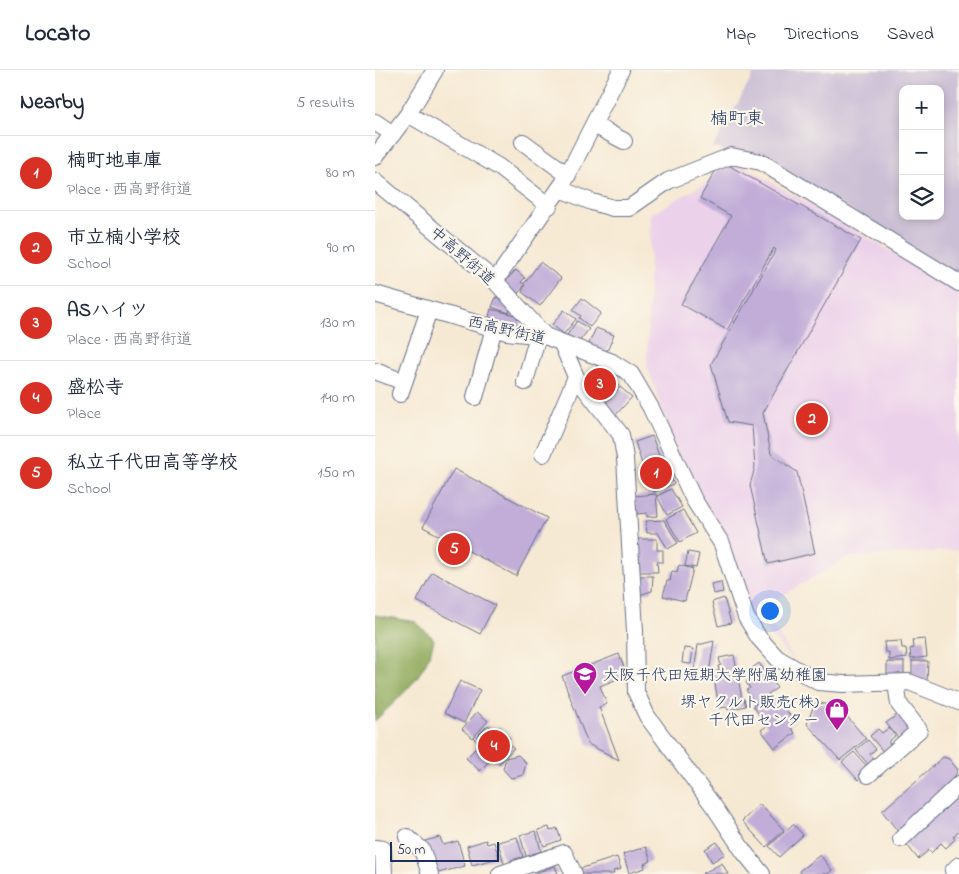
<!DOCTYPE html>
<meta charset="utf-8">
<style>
body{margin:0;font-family:"Indie Flower","Klee One",sans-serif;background:#f2f2f3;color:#1f2937}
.controls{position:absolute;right:15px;top:15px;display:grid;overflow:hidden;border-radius:10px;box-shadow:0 2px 8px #0003}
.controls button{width:45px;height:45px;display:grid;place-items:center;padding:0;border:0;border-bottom:1px solid #e0e1e3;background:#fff;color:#1f2937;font:25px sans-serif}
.scale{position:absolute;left:15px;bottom:12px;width:109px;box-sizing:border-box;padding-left:5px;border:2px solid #1b2f5e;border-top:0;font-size:14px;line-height:18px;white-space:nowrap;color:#1b2f5e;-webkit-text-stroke:4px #fbf7ec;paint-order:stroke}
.you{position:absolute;left:394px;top:540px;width:18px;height:18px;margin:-12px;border:4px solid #fff;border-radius:50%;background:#1a73e8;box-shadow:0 0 0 8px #1a73e833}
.badge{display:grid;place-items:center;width:32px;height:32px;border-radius:50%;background:#d93025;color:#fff;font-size:16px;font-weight:700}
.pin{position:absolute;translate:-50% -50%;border:2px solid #fff;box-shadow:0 1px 5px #0006}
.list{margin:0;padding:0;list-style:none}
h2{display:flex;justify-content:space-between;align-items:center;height:65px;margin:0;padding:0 20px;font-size:21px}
h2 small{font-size:16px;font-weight:400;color:#747a83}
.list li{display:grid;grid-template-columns:32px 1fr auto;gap:15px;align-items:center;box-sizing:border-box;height:75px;padding:0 20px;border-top:1px solid #e0e1e3}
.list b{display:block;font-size:19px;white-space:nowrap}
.list p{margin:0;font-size:16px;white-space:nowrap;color:#747a83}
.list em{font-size:16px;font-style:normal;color:#747a83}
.icon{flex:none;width:28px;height:28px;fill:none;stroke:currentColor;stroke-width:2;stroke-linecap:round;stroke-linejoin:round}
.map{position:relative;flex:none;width:584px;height:804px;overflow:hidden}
header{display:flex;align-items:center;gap:30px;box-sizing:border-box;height:70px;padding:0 25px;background:#fff;border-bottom:1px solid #e0e1e3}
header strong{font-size:24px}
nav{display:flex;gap:28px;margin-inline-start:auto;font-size:18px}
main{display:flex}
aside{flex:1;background:#fff}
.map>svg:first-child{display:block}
.built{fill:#ecd1ea}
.industrial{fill:#cbbfd5;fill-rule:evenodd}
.forest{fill:#90aa5b;stroke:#566c5c}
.building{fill:#c1add8}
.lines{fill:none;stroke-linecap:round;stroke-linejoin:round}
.street-casing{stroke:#687087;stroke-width:18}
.street{stroke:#fff;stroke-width:16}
.labels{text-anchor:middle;stroke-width:4.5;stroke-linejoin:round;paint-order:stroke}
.street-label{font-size:16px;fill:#1b2f5e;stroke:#fbf7ec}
.poi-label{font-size:16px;fill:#1b2f5e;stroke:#fbf7ec;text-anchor:start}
.neighbourhood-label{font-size:18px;fill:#1b2f5e;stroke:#fbf7ec}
</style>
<header>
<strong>Locato</strong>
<nav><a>Map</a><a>Directions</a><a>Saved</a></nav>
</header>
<main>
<aside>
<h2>Nearby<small>5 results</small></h2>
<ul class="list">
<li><span class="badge">1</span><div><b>楠町地車庫</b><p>Place · 西高野街道</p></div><em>80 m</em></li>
<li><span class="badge">2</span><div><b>市立楠小学校</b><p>School</p></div><em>90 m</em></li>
<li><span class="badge">3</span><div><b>ASハイツ</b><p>Place · 西高野街道</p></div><em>130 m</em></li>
<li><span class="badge">4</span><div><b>盛松寺</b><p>Place</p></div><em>140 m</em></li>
<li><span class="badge">5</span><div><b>私立千代田高等学校</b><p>School</p></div><em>150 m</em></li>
</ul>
</aside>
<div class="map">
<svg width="584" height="804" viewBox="0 0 584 804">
<rect width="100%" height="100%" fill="#fbf7ec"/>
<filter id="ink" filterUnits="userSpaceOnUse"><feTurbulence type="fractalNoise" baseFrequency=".02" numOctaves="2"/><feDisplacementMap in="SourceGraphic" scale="10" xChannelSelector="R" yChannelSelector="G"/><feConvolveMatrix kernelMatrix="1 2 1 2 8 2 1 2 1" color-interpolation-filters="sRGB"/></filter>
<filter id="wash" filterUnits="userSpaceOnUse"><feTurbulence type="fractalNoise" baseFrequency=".0096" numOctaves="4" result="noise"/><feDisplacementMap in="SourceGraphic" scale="20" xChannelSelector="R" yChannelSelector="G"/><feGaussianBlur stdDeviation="1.12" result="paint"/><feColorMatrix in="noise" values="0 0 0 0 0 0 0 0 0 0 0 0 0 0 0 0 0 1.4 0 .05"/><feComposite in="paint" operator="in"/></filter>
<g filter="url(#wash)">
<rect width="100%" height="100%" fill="#f6e9d3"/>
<path class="built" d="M365,94L584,221V480L473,487L386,538L421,592L376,545L309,401L272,296L276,144Z"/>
<path class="industrial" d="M381,0H584V207L392,88L338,78ZM528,19H565V146H528Z"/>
<path class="forest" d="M0,545L41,552L59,569C52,606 26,625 0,651Z"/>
<g id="blocks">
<path class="building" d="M346,91L486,170L388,343L396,384L422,402L440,483L393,494L375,415L380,397L377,356L353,352L336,294L401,180L399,178L352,260L306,234L356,146L325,128Z
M165,192L186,208L165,236L147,222L150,215L140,227L127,215L141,200L150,208L146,212L149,214Z
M121,227L137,232L134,243L117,237Z
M207,228L226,243L215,257L204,248L206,246L198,240Z
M116,239L148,247L144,262L112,254Z
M189,240L201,249L189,264L177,255Z
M202,251L214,259L203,273L192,265Z
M221,258L239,265L230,286L211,280Z
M222,296L244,315L229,332L207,312Z
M245,317L257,327L239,347L228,336Z
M277,366L287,394L269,400L260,372Z
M288,394L299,414L279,422L269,403Z
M79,399L172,448L141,506L48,457Z
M296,419L307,437L292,445L282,426Z
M281,424L283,446L272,447V443L262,444L260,426Z
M308,440L321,463L305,472L291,449Z
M289,450L303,473L293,479L283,463H272L271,451Z
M260,469H282V480H288V492H282L283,502H261Z
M313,482L324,484L321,498L310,496Z
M304,495L318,499L310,531L288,526L292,511H295L297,501L302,502Z
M57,502L120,535L105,564L42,531Z
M262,506H278L277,521L261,526Z
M346,512L348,522L338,524L336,514Z
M349,528L356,553L343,556L337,532Z
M550,569L552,587L536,589L535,579L539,578L538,570Z
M339,571L334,603L319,602L323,575Z
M526,571L527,578H531L532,588L514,590V582H510L509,572Z
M309,578L318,579L316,594L307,593Z
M244,584L252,605L225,616L232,634L224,637L244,690L213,674L187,606Z
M359,585L367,629H369L371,636L353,640L352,637L344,638L338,602L344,601L343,596L346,595L344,588Z
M537,591H553L552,611H537Z
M512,592H529V611L512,607Z
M384,593L402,618L393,624L402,636L406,633L419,651L414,655L420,663L400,678L386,660L392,656L378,636L381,634L371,620L375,618L371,612L376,608L372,602Z
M85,611L105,620L89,653L69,643Z
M440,632L464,637L491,669L465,690L432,654Z
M102,642L113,651L98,668L87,659Z
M526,642L539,658L525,670L511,653Z
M113,655L120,661L124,657L135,668L131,672L139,678L124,694L117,688L105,701L91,688L105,674L99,669Z
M514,658L520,666L513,672L519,679L511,685L495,666L503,659L507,663Z
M493,670L501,679L495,684L503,693L497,699L481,680Z
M479,682L495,700L483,710L467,692Z
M143,685L151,693L148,705L136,708L128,699L131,688Z
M568,687L574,689L583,700L575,715L525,764L507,741Z
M584,724V760L578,767L580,769L571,778L566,773L556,783L554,780L543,789L529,771Z
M385,734L409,760L391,777L367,751Z
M418,754L428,765L404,787L394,776Z
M174,757L175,761L182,758L186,770L169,776L163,760Z
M161,761L166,781L157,784L158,788L152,789L145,765Z
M65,767L68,775L83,771L90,796L59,804L50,771Z
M142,767L148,787L136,790L138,795L130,797L123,772Z
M111,770L112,774L119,772L124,788L97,795L92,776Z
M342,772L350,784L337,792L330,779Z
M271,777L276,791L269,794L270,798L254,803L248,784Z
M445,785L457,800L453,804H426L424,801Z
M242,787L246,799L238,801L239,804H206L204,799Z
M347,793L353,804H327Z
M180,796L183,804H158Z"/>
</g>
</g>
<g filter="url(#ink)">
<use href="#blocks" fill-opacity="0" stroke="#687087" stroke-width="1"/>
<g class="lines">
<defs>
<path id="street" d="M33,44L124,97L174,136
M0,52L18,64
M219,55L249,71
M148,72L193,105
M0,87L33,44L60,0
M0,111L120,211L170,266
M185,119L217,132L238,138H254L293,111L356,86L386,92L584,213
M120,211L189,112L246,0
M0,224L132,262L170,266L237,292L256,304L276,338L319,430L347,474L371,547L384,568L402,588L443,612L468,614L534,612L584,632
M187,274L201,307L246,365L250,388L260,561L261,622L272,646L340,738L369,782L387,804
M0,301L29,312
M150,312L163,265
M25,324L54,240
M100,327L119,258
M168,384L201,307
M493,705L544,660L524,634L521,613
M32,767L47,780L55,804
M526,769L584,714
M0,778L8,779L9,804
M578,801L584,795
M125,804L189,783L199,804"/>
</defs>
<use href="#street" class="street-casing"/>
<use href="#street" class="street"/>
</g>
</g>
<defs>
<symbol id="school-pin" viewBox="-11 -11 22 30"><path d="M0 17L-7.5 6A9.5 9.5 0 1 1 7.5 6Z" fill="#b5179e" stroke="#fbf7ec"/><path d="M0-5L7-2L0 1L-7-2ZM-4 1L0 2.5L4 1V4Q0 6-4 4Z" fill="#fff"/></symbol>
<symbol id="shop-pin" viewBox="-11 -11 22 30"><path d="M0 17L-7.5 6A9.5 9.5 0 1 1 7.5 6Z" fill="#b5179e" stroke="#fbf7ec"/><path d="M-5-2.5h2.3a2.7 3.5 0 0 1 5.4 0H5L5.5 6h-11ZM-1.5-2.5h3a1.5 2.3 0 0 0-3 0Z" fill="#fff"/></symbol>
</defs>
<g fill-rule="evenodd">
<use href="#school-pin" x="196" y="590" width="28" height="38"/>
<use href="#shop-pin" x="448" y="626" width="28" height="38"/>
</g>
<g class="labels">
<g class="street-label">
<text transform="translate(88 185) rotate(41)" y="6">中高野街道</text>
<text transform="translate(132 259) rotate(13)" y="6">西高野街道</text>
</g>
<g class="poi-label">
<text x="228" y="610">大阪千代田短期大学附属幼稚園</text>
<text x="444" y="637" text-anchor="end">堺ヤクルト販売(株)<tspan x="444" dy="18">千代田センター</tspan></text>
</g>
<g class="neighbourhood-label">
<text x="362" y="54">楠町東</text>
</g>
</g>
</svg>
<div class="controls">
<button>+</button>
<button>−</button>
<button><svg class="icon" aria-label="layers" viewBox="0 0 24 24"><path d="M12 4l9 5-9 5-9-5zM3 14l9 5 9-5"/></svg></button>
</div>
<div class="scale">50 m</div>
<div class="you"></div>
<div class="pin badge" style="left:281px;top:403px">1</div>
<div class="pin badge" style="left:437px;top:349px">2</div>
<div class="pin badge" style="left:225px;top:314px">3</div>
<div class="pin badge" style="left:119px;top:676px">4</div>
<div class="pin badge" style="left:79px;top:479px">5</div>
</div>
</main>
